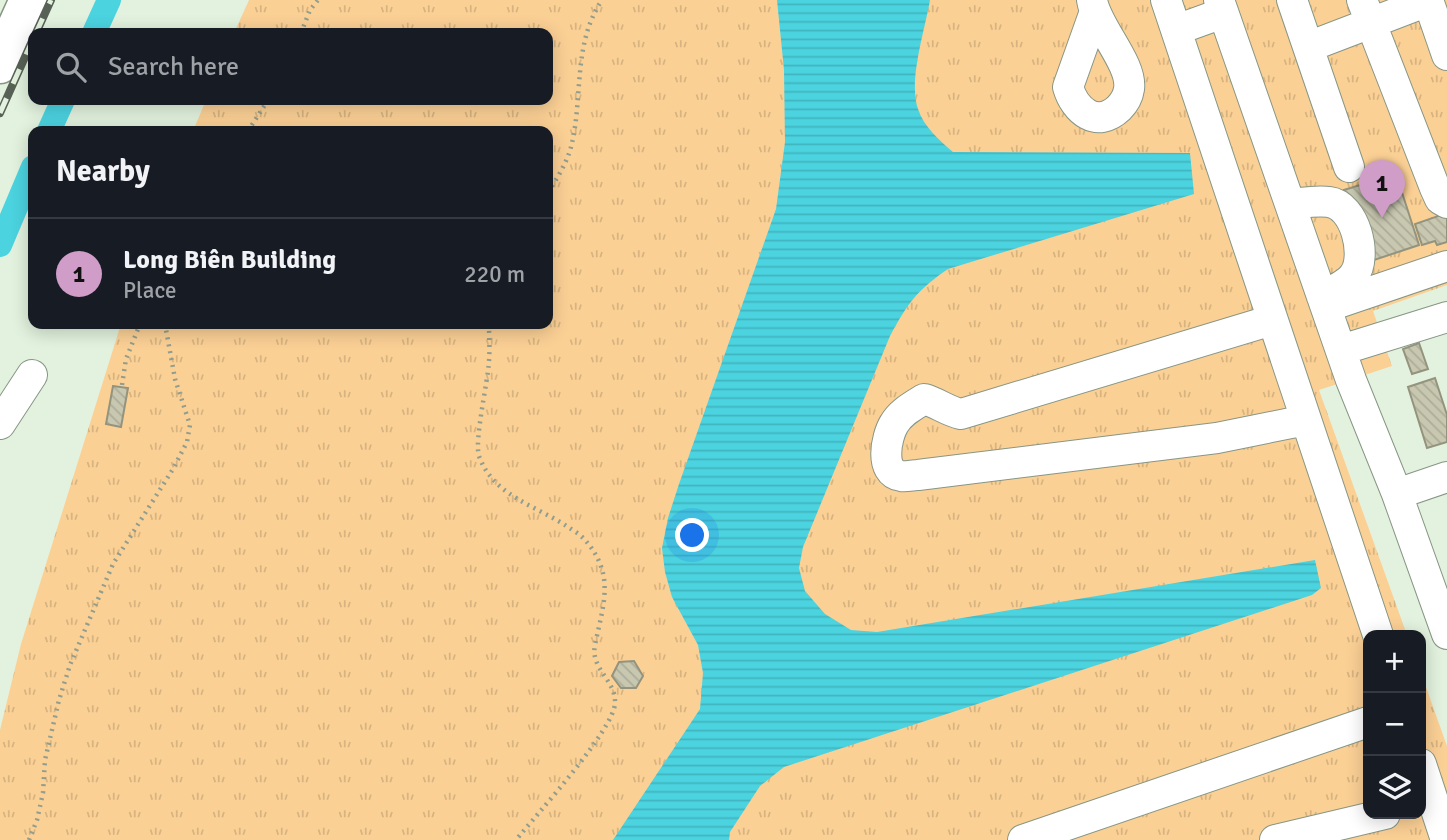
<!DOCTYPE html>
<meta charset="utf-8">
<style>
body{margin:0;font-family:Signika,sans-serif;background:#242831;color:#f1f3f6}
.controls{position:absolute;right:21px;bottom:21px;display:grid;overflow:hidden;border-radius:14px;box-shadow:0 4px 18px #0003}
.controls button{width:63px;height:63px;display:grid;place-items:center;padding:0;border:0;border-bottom:2px solid #363941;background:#171b24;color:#f1f3f6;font:35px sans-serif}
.you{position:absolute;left:693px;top:536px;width:24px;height:24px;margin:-18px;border:5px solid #fff;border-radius:50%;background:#1a73e8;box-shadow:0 0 0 10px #1a73e833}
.badge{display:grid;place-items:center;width:46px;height:46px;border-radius:50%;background:#cf9dc7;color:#111;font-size:23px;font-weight:700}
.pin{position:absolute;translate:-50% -58px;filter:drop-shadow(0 2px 4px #0008)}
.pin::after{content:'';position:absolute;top:37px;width:24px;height:21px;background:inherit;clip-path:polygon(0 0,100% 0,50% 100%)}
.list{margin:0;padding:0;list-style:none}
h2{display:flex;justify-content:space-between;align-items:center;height:91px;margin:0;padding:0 28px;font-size:30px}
h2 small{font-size:23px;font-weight:400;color:#9ea1a6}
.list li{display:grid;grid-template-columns:46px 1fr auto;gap:21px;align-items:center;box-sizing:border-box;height:112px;padding:0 28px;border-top:2px solid #363941}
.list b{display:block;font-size:26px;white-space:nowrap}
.list p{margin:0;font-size:23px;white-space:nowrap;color:#9ea1a6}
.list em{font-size:23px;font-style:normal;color:#9ea1a6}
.icon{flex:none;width:38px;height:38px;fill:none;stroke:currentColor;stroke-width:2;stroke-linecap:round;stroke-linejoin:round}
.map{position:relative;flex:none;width:1447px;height:840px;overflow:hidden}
.search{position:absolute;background:#171b24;box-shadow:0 4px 18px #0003;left:28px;top:28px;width:525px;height:77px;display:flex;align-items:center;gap:18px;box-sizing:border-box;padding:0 24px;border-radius:14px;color:#9ea1a6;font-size:26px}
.panel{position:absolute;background:#171b24;box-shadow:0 4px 18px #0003;left:28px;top:126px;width:525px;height:203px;border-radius:14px}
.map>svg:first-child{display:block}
.grass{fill:url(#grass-tufts)}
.water{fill:url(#water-rules)}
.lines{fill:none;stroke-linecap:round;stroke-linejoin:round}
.canal{stroke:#4bd3e0;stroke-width:24}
.building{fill:url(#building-back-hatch);stroke:#94947e;stroke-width:2}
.minor-casing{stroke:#879684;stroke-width:32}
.highway-casing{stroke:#879684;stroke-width:41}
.path{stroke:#919d8e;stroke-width:4.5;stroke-dasharray:2 5;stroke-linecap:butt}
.minor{stroke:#fff;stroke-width:30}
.highway{stroke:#fff;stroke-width:38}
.rail-casing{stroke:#586155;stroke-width:8}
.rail{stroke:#e2f2de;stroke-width:5;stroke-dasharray:16;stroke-linecap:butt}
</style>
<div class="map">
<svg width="1447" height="840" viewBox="0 0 1447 840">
<defs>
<pattern id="grass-tufts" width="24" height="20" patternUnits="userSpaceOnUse" patternTransform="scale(1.75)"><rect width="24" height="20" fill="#fbd095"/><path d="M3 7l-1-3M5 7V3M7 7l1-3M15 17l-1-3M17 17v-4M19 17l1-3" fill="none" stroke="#d7b380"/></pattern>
<pattern id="water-rules" width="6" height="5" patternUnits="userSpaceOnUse" patternTransform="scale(1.75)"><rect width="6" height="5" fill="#4bd3e0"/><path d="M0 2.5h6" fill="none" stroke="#41b5c0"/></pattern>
<pattern id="building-back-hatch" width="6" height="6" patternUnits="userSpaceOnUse" patternTransform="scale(1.75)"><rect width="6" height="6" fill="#c8c8b1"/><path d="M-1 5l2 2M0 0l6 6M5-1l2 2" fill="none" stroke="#acac98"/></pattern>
</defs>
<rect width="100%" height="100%" fill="#e2f2de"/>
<path class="grass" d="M249,0H1447V285L1373,311L1392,366L1319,390L1407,635H1368V814H1421V673L1447,746V840H0V730L21,644L121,324H548V131H193L206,100H548V33H234Z"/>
<path class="water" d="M777,0H930C925,30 908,81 918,109C924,127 939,140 953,152L1190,153L1194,194L948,269C917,290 908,303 890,336L803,547L799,568L805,591L825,614L851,630L877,632L1315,560L1321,588L1312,595L784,767L760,786L730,832L729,840H613L700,709L703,673L698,645L672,597L665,572L662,548L668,518L679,484L776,209L785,142L784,70Z"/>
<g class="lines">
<path class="canal" d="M94,33L109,0
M49,131L63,100
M0,245L33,167"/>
</g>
<path class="building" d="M1396,174L1419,245L1368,262L1344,190Z
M1447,213V242L1437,245L1435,241L1422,245L1415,224Z
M1419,343L1428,369L1412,374L1403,349Z
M1435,378L1447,415V442L1427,448L1408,387Z
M113,386L128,388L121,427L106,424Z
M634,661L643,676L636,688H621L612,676L619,662Z"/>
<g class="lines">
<defs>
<path id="minor" d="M1092,0C1096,27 1133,64 1129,89C1128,96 1124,103 1119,108C1097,129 1075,111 1068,87L1094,14
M1166,0L1378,635
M1219,0L1351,380L1397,494L1447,634
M1292,0L1349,167
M1362,0L1435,188L1440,199L1447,203
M1428,0L1447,55
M1176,30L1223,13
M1308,47L1428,1
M1290,204C1302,203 1317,200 1329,202C1355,205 1368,256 1354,275C1348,284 1332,291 1322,297
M1326,307L1447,266
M1272,320L961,414C947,411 938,403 924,399C913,406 901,412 894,424C886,437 879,473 901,476C906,477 913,475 918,475L1217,438L1306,420
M1341,350L1447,317
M0,424L32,375
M1397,494L1447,477
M1421,764L1446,840
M1023,840L1368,722
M1275,840L1385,814"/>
<path id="highway" d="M0,64L29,0"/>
</defs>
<use href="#minor" class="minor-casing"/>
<use href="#highway" class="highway-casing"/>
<path class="path" d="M301,33L310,10L318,0
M248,131L268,100
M548,192C558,177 568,161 572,143C583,95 573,43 602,0
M489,324C489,336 490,349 489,361C488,381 474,441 479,456C493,496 537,506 568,527C574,531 581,535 585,540C616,575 603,605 595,645C590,669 616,680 615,703C614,730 536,815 516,840
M122,385L126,359L140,324
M29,840L37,820L43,793L45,760L59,700L70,665L113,564L173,469L187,442L190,425L175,379L165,324"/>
<use href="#minor" class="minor"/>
<use href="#highway" class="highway"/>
<defs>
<path id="rail" d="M36,33L51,0
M0,113L33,39"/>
</defs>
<use href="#rail" class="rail-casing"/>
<use href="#rail" class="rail"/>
</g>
</svg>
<div class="controls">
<button>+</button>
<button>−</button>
<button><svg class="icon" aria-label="layers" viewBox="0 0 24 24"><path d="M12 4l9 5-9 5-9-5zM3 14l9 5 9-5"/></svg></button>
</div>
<div class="you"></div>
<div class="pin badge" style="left:1382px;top:218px">1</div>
<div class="search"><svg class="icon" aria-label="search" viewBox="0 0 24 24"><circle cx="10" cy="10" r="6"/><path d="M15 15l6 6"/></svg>Search here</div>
<section class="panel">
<h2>Nearby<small></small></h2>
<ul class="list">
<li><span class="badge">1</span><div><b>Long Biên Building</b><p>Place</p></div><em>220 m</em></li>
</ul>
</section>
</div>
